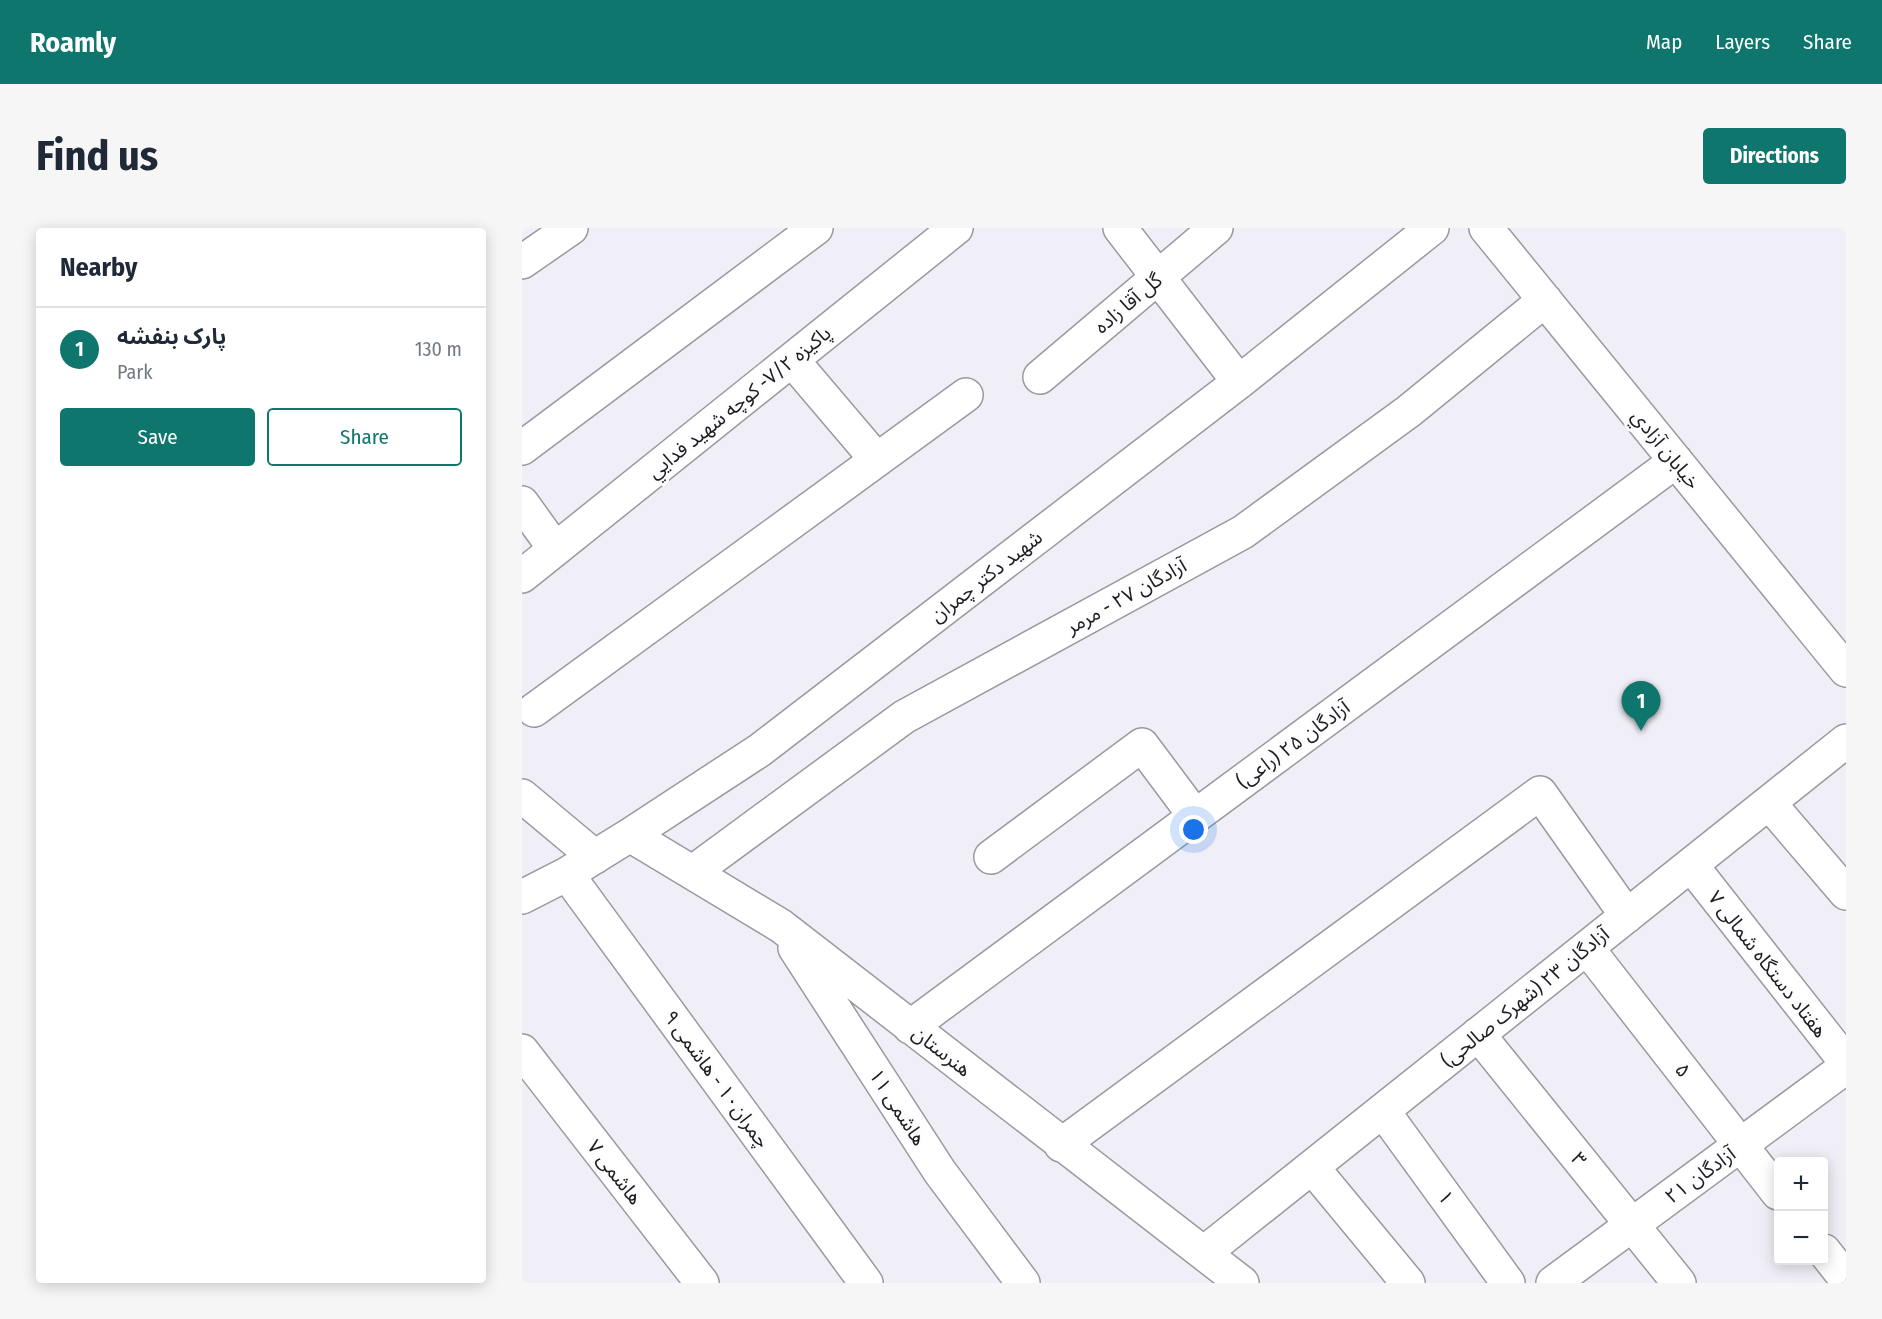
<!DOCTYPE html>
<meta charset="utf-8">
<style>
body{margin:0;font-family:"Fira Sans Condensed","Noto Sans Arabic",sans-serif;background:#f6f6f7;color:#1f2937}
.controls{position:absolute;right:18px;bottom:18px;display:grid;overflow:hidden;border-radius:6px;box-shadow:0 3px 15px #0003}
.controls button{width:54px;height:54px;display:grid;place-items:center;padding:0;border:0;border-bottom:2px solid #e0e1e3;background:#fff;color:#1f2937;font:30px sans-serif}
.you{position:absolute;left:672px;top:602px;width:21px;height:21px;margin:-15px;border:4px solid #fff;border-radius:50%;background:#1a73e8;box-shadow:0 0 0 9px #1a73e833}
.badge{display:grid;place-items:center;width:39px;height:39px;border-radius:50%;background:#0f766e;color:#fff;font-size:20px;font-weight:700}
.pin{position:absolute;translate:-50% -50px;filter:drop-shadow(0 2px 3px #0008)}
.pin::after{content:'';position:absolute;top:32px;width:21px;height:18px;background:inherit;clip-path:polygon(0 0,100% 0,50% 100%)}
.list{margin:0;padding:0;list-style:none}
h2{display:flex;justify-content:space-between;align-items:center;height:78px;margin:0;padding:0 24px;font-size:26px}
h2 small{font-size:20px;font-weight:400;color:#747a83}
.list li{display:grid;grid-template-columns:39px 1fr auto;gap:18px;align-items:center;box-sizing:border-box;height:84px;padding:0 24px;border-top:2px solid #e0e1e3}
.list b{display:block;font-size:22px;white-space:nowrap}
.list p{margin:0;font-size:20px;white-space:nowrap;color:#747a83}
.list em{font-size:20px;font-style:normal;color:#747a83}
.actions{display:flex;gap:12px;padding:18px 24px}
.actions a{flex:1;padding:14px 0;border:2px solid #0f766e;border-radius:6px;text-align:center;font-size:21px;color:#0f766e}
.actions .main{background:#0f766e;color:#fff}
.map{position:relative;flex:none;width:1324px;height:1055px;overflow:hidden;border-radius:6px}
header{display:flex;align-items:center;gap:36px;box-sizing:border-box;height:84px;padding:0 30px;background:#0f766e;color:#fff}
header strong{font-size:28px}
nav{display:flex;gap:33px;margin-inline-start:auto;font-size:21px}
.intro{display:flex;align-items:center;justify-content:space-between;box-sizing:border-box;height:144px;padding:0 36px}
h1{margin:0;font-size:42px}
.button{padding:15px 27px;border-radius:6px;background:#0f766e;color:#fff;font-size:21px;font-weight:700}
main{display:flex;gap:36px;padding:0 36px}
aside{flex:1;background:#fff;border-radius:6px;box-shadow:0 3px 15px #0003}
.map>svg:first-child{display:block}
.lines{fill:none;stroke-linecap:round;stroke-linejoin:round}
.minor-casing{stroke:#9a99a0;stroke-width:36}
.minor{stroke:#fff;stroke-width:33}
.labels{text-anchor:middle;stroke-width:6;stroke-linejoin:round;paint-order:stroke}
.street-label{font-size:20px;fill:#1d1c1f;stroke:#fdfcfe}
</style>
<header>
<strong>Roamly</strong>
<nav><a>Map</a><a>Layers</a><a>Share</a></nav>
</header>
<div class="intro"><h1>Find us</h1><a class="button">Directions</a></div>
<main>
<aside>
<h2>Nearby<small></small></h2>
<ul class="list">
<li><span class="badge">1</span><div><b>پارک بنفشه</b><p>Park</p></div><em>130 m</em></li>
</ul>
<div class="actions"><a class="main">Save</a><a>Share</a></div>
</aside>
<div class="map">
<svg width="1324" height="1055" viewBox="0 0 1324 1055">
<rect width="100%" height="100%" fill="#f0eef6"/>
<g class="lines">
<defs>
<path id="minor" d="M598,0L717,154
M964,0L1324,442
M0,34L49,0
M270,132L355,232
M518,149L694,0
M0,220L294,0
M0,275L33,321
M0,348L434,0
M12,482L444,167
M0,568L73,629
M1247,575L1324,665
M108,607L259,698L720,1055
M469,629L620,517L673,588
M1169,637L1324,834
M171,644L382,489L721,304L887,183L1023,72
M45,646L344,1055
M0,669L45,646L108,607L238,522L717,154L910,0
M273,720L418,944L501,1055
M1065,720L1256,965
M388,799L1154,233
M956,806L1157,1055
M0,823L180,1055
M861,883L986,1055
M539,917L1018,565L1105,688
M790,939L886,1055
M1302,1023L1324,1051
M682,1025L1324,513
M1031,1055L1324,839"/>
</defs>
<use href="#minor" class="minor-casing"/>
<use href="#minor" class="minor"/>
</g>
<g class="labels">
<g class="street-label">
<text transform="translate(606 75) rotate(-40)" y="7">گل آقا زاده</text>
<text transform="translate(217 174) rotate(-39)" y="7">پاکیزه ۷/۲- كوچه شهيد فدايي</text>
<text transform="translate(1144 221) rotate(51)" y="7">خيابان آزادي</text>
<text transform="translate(464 348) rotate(-38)" y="7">شهید دکتر چمران</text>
<text transform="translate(604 368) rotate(-29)" y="7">آزادگان ۲۷ - مرمر</text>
<text transform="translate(771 516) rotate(-36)" y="7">آزادگان ۲۵ (راعی)</text>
<text transform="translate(1246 736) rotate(52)" y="7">هفتاد دستگاه شمالی ۷</text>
<text transform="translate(1003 769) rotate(-39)" y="7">آزادگان ۲۳ (شهرک صالحی)</text>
<text transform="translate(420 823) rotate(38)" y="7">هنرستان</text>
<text transform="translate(1161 842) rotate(52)" y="7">۵</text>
<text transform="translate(195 851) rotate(54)" y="7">چمران۱۰ - هاشمی ۹</text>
<text transform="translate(376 879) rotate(57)" y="7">هاشمی ۱۱</text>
<text transform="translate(1057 931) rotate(51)" y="7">۳</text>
<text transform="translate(93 944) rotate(52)" y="7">هاشمی ۷</text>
<text transform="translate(1178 947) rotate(-36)" y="7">آزادگان ۲۱</text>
<text transform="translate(924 969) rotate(54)" y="7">۱</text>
</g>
</g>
</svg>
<div class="controls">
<button>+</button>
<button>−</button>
</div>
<div class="you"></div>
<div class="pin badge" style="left:1119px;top:503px">1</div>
</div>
</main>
